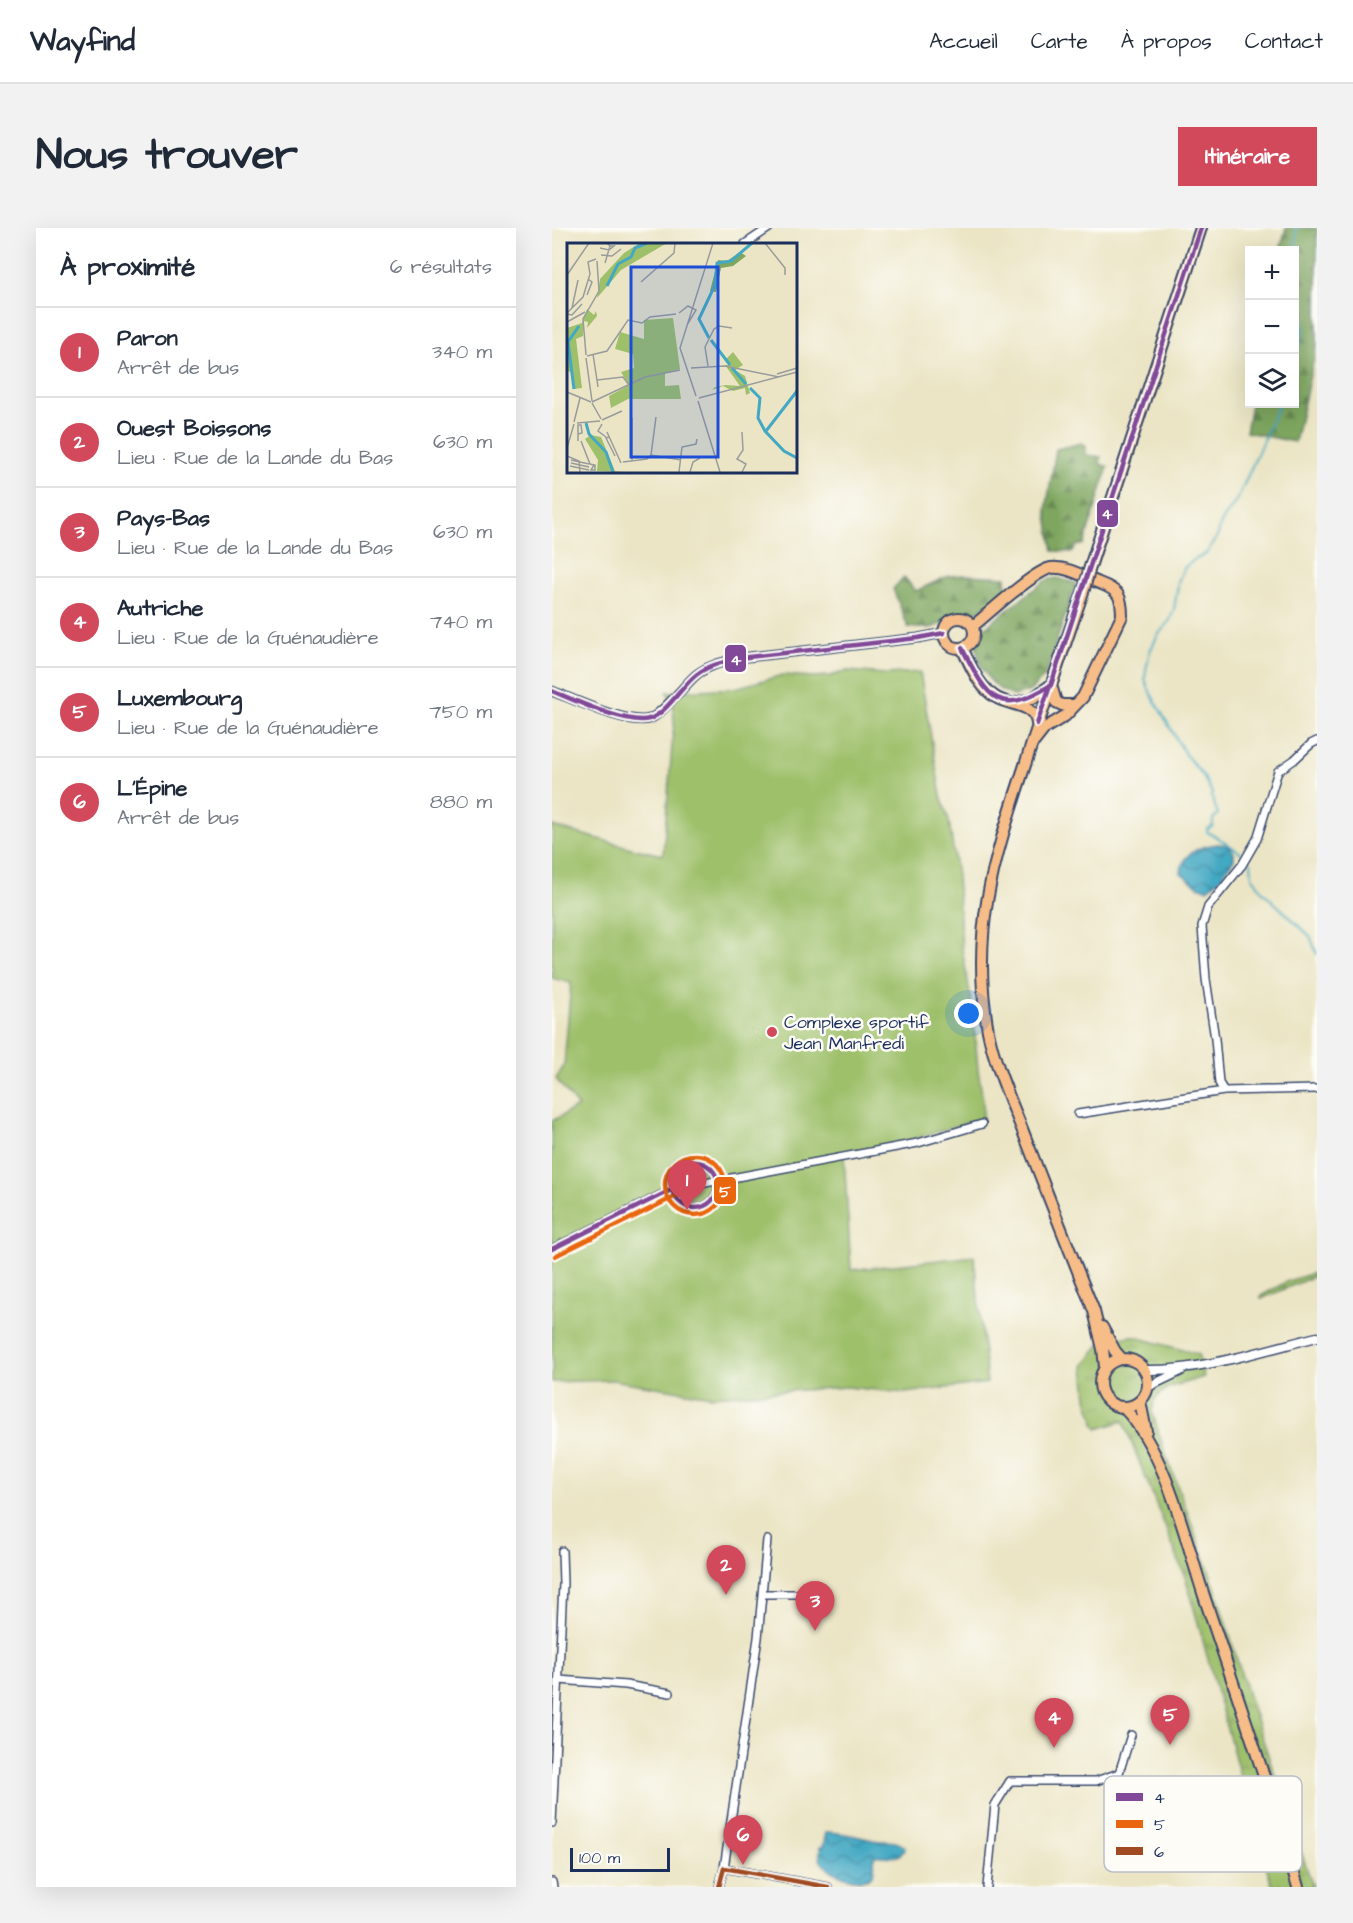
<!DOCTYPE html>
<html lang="fr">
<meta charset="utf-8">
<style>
body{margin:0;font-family:"Architects Daughter",sans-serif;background:#f2f2f3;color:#1f2937}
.controls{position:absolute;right:18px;top:18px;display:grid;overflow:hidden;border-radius:0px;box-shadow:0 6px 24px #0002}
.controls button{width:54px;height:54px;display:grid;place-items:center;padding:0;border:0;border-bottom:2px solid #e0e1e3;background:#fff;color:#1f2937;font:30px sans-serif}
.scale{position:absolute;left:18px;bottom:15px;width:100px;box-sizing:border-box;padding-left:6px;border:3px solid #1b2f5e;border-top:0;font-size:16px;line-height:21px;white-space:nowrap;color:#1b2f5e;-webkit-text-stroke:4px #fdfcf7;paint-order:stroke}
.you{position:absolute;left:417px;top:786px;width:21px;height:21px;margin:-15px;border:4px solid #fff;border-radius:50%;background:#1a73e8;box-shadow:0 0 0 9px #1a73e833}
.badge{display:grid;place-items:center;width:39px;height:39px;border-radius:50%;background:#d1495b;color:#fff;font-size:20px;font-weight:700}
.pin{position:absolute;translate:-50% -50px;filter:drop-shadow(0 2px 3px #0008)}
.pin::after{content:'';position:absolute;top:32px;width:21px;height:18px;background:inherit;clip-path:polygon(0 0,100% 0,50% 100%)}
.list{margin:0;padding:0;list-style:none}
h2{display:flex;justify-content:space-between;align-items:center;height:78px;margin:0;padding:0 24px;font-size:26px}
h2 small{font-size:20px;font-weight:400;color:#747a83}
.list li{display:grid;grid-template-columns:39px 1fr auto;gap:18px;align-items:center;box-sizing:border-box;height:90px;padding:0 24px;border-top:2px solid #e0e1e3}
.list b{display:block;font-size:22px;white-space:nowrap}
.list p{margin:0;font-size:20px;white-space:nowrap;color:#747a83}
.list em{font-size:20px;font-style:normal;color:#747a83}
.icon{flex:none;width:33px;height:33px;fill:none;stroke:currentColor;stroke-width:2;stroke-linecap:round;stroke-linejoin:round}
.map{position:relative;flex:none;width:765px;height:1659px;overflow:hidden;border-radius:0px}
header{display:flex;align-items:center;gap:36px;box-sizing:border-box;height:84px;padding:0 30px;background:#fff;border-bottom:2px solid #e0e1e3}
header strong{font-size:28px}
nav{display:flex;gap:33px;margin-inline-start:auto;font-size:21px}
.intro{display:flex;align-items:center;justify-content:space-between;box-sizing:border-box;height:144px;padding:0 36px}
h1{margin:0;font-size:42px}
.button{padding:15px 27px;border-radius:0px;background:#d1495b;color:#fff;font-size:21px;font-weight:700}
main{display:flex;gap:36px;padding:0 36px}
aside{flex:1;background:#fff;border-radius:0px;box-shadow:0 6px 24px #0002}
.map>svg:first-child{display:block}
.grass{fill:url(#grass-tufts);stroke:#5c7864;stroke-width:1.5}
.forest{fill:url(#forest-firs);stroke:#4c6a5e;stroke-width:1.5}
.park{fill:#9ec06a;stroke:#5c7864;stroke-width:1.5}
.water{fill:url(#water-waves);stroke:#2f6c90;stroke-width:1.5}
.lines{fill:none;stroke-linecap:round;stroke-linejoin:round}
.stream{stroke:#43a8c3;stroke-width:2}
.minor-casing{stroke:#3a4a6d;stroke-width:10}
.tertiary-casing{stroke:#3a4a6d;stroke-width:11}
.primary-casing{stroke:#3a4a6d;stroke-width:14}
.minor{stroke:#fff;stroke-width:7}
.tertiary{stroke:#fff;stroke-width:8}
.primary{stroke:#f7bd88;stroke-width:10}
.primary-bridge-casing{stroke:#3a4a6d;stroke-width:14;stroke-linecap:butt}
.primary-bridge{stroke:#f7bd88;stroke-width:10}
.bus-1-casing{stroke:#fdfcf7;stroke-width:9}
.bus-2-casing{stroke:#fdfcf7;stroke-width:9}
.bus-3-casing{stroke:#fdfcf7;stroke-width:9}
.bus-1{stroke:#814997;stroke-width:4.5}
.bus-2{stroke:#e9660f;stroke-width:4.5}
.bus-3{stroke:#a04b22;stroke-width:4.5}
.poi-dot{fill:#d1495b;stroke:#fdfcf7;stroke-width:2}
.labels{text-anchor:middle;stroke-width:5;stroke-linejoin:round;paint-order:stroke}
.poi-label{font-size:18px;fill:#1b2f5e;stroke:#fdfcf7;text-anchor:start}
.inset-river{fill:none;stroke:#43a8c3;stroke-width:3}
.inset-road{fill:none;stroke:#989c9c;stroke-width:1.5}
.view{fill:#1d4ed8;fill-opacity:0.15;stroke:#1d4ed8;stroke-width:3}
.inset-edge{fill:none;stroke:#1b2f5e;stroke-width:3}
.key{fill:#fdfcf7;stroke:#b9bec9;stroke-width:1.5}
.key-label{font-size:16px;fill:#1b2f5e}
.line-badge{stroke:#fdfcf7;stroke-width:2}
.badge-label{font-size:16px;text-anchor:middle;font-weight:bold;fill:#fff}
</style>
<header>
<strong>Wayfind</strong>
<nav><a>Accueil</a><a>Carte</a><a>À propos</a><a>Contact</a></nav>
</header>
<div class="intro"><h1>Nous trouver</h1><a class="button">Itinéraire</a></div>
<main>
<aside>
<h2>À proximité<small>6 résultats</small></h2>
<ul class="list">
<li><span class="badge">1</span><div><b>Paron</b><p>Arrêt de bus</p></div><em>340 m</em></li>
<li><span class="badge">2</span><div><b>Ouest Boissons</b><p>Lieu · Rue de la Lande du Bas</p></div><em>630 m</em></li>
<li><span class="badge">3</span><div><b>Pays-Bas</b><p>Lieu · Rue de la Lande du Bas</p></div><em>630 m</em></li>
<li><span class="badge">4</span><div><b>Autriche</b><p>Lieu · Rue de la Guénaudière</p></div><em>740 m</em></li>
<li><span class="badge">5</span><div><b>Luxembourg</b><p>Lieu · Rue de la Guénaudière</p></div><em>750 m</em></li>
<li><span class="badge">6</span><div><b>L'Épine</b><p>Arrêt de bus</p></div><em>880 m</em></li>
</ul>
</aside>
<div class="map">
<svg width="765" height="1659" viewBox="0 0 765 1659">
<defs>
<pattern id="grass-tufts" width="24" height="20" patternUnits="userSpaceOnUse" patternTransform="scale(1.5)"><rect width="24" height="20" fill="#9ec06a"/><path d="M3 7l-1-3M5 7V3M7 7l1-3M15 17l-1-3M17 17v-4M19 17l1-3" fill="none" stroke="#809c5a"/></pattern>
<pattern id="forest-firs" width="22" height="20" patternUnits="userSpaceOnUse" patternTransform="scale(1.5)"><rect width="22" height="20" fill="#7ea65e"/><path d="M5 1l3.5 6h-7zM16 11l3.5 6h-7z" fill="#668851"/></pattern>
<pattern id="water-waves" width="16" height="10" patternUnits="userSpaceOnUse" patternTransform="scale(1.5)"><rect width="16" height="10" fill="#43a8c3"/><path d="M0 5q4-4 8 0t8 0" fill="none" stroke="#3789a2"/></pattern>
</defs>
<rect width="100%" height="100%" fill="#fdfcf7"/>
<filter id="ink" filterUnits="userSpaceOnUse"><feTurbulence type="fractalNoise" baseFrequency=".0167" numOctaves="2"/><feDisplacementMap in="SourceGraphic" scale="12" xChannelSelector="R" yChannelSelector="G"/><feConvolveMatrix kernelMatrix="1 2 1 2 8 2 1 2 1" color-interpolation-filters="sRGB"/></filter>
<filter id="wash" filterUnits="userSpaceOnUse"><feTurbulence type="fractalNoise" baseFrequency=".008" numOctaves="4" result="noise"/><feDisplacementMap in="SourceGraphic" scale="24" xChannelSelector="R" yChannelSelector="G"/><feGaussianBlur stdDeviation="1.35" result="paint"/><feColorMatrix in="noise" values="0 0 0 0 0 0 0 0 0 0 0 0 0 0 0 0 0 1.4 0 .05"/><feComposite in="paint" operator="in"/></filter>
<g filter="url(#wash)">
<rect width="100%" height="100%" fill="#ebe5c5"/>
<path class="grass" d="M765,1044V1047L709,1071V1068L736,1053Z
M580,1108L646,1126L652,1149L615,1160L602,1172L600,1184L612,1222L662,1356L697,1471L761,1659H721L706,1614L634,1351L571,1193L545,1201L541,1193L542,1192L535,1170L532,1138L551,1113Z"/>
<path class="forest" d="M734,0H765V117L743,214L694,204L699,176H742V22H728Z
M530,215L534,218V227L549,229L548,236L556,239L532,316L524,318L521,324L501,323L494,282L504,221Z
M414,347L454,349L455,359L441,373L418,389L400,388C384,401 377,402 356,399L341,361L352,349L364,363L396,348Z
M505,350L524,355L493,448L478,463L462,468L447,461L437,451L429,438L424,419L431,401L494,352Z"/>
<path class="park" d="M295,443L334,446L368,444L389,568L397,593L405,648L410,721L421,782L426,842L431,872V890L352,914L292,927L299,1042L422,1028L435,1155L353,1165L295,1159L159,1168L61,1152L0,1154V893L26,879L4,851L12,838L19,755L0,750V598L83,621L111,627L122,494L121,478L115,464L183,460L231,447L261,449L279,448Z"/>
<path class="water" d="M666,616L676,617L682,625V631L667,652L655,661L646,658L629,645C630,624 648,618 666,616Z
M274,1604C293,1604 304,1609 321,1612C334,1615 343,1610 353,1619C348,1635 334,1626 322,1628C322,1634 324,1641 320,1647C311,1659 275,1645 269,1633C267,1628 268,1624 268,1619H271Z"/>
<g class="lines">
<path class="stream" d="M742,56L744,0
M742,57L752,102L742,133
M689,625L665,609L655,604V601L661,598V591L666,586L659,568L660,565L651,548L633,526L598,464L593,451L594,442L598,423L606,407L618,392L622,381L627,351L633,339L642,332L654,326L666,307L669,295L687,268L727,176
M699,634L700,648L711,664L758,708L765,726"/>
</g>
</g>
<g filter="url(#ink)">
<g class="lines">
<defs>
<path id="minor" d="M193,16L217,0
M672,863L667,855L663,811L654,751L650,698L656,679L690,637L705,611L726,543L742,532L759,516L765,513
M526,886L672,863L765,861
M120 957a23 23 0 1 1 46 0a23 23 0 1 1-46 0Z
M0,1021L121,961L366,915L430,896
M210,1366H263
M7,1452L74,1457L118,1465
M0,1595L11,1356L10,1323
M172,1640L206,1410L215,1312
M0,1654L1,1659
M167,1659L172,1640L276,1659
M435,1659L443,1577L458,1553H544L567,1545L579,1507"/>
<path id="tertiary" d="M0,463C21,471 76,497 97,491C110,487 132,457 144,447C156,437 172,434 187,430L366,410L392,405
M592,1142C646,1144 712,1122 765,1109
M596,1159L629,1143"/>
<path id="primary" d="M538,339L649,0
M532,361C512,419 492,478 473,537C442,632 418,701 436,803C443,838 459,873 472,906C495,965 518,1024 542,1083L551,1121L553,1139
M392 405a15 15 0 1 1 30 0a15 15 0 1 1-30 0Z
M421,398C436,386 482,343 499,340C515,338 532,349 547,355C566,362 570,367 570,388L531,469L513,488L493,500L482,514
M410,420C419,438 427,460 445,470C459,478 483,475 485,496
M499,457L504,474L510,477H523
M463,475L481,470L499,457
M550,1099L563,1123L570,1131
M548 1155a24 24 0 1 1 48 0a24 24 0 1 1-48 0Z
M588,1173L594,1203
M572,1180C614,1224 633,1310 652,1368C684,1464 718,1561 746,1659"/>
</defs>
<use href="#minor" class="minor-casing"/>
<use href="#tertiary" class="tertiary-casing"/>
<use href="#primary" class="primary-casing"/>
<use href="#minor" class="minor"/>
<use href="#tertiary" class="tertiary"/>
<use href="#primary" class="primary"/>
<defs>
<path id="primary-bridge" d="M532,361L538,339"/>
</defs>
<use href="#primary-bridge" class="primary-bridge-casing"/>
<use href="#primary-bridge" class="primary-bridge"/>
<defs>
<path id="bus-1" d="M410,420C435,468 445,491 499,457L649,0
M0,463C22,472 75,497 97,491C114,486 130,458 144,447C156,437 172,434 187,430L366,410L392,405
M485,496L500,452
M120 957a23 23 0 1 1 46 0a23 23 0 1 1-46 0Z
M0,1021L121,961"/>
<path id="bus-2" d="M113 957a30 30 0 1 1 60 0a30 30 0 1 1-60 0Z
M3,1028L124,968"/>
<path id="bus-3" d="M167,1659L172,1640L276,1659"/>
</defs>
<use href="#bus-1" class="bus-1-casing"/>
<use href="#bus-2" class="bus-2-casing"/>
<use href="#bus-3" class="bus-3-casing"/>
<use href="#bus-1" class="bus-1"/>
<use href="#bus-2" class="bus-2"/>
<use href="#bus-3" class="bus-3"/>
</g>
</g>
<circle class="poi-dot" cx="220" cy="804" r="6"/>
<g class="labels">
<g class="poi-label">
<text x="232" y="800">Complexe sportif<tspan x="232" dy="21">Jean Manfredi</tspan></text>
</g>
</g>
<g transform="translate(15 15)">
<rect width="230" height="230" fill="#ebe5c5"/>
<path d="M73,0H100L54,27L30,55L33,36L57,10ZM20,66L27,72L29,68L30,73L20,85L21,79L17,78L16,93L9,96L15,145L7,146L6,131L0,127V85L15,80ZM166,109L176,122L168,127L178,133L183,150L179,152L178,145L166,148L156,143L145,147L148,144L159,142L173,143L158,122H162L159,116Z" fill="#9ec06a"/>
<path d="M173,9L179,13L166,23L154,25L149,49L143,48L151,17L160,18Z" fill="#7ea65e"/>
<path d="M106,75L113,126L98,130V143L112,142L114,156H61L44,165L42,153L62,142L54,129L67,125L66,111L48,106L53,89L77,96V77ZM24,192L34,194L48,228L56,229L30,228L31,217L18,196Z" fill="#9ec06a"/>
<path class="inset-river" d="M40,43L51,21L64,14L68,5L80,0M142,95L132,76L148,42L150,20L164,18L185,0M144,97L163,122M165,125L179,141M183,145L193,155L191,175L198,188L217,208L230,215M7,146L1,99L12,83M19,180L22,191L39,209L46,229M199,188L230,148"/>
<path class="inset-road" d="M198,0L218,25V32M33,5L42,7L47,3H43M34,12L45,13L54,6M38,20L43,3L40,0M0,32L22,0M74,39L107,10L108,0M20,52L25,39L21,36M5,65L11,37M0,70L16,54L23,31L21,19L29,16M112,70L121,63L129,67L120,82M0,71L5,72L15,61M0,79L18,69M26,111L31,144M19,112L16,76L32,48L30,18M20,113L40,108L61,77L75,80L83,74L109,71M19,115L25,158M141,123L138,104L147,86L152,83L165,85M124,125L158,123L212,134M210,131L230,125M30,137L56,134L62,142M0,149L24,159M129,153L113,105L146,0M132,155L230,129M131,158L153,229M25,159L78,134L113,127M25,160L34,176M35,177L55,168M7,179L13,155M10,180L33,178M35,181L31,188L39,194M40,189L54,220M175,189L176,207L170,216L179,221L175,229M11,191L15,190L14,182H11V198M42,194L39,195L48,213M14,198L23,221L27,222H28V227H24L27,222M0,205L7,181M84,212L89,174M0,213L12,218L13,229M4,217L22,221M65,217V175M56,219L80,216L84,212L114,217M4,220L22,224M3,223L22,227M112,229L115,204L129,201L130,196M123,229L126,219L133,215"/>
<path class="view" d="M64,24H151V214H64Z"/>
<rect width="230" height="230" class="inset-edge"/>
</g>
<rect x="552" y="1548" width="198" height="96" rx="9" class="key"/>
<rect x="564" y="1565" width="27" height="8" fill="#814997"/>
<rect x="564" y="1592" width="27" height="8" fill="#e9660f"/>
<rect x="564" y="1619" width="27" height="8" fill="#a04b22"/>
<g class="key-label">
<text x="602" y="1575">4</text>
<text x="602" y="1602">5</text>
<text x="602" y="1629">6</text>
</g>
<g class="line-badge">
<rect x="544" y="271" width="23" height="29" rx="6" fill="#814997"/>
<rect x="172" y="416" width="23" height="29" rx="6" fill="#814997"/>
<rect x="161" y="948" width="24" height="29" rx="6" fill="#e9660f"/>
</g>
<g class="badge-label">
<text x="555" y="291">4</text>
<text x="184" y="437">4</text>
<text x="173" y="969">5</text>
</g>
</svg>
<div class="controls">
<button>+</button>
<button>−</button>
<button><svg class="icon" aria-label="layers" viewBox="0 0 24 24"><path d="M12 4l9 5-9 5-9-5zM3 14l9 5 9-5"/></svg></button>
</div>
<div class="scale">100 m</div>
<div class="you"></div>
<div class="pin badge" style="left:135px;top:982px">1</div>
<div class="pin badge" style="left:174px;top:1367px">2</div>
<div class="pin badge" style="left:263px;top:1403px">3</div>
<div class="pin badge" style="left:502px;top:1520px">4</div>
<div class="pin badge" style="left:618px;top:1517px">5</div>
<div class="pin badge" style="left:191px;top:1637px">6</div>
</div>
</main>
